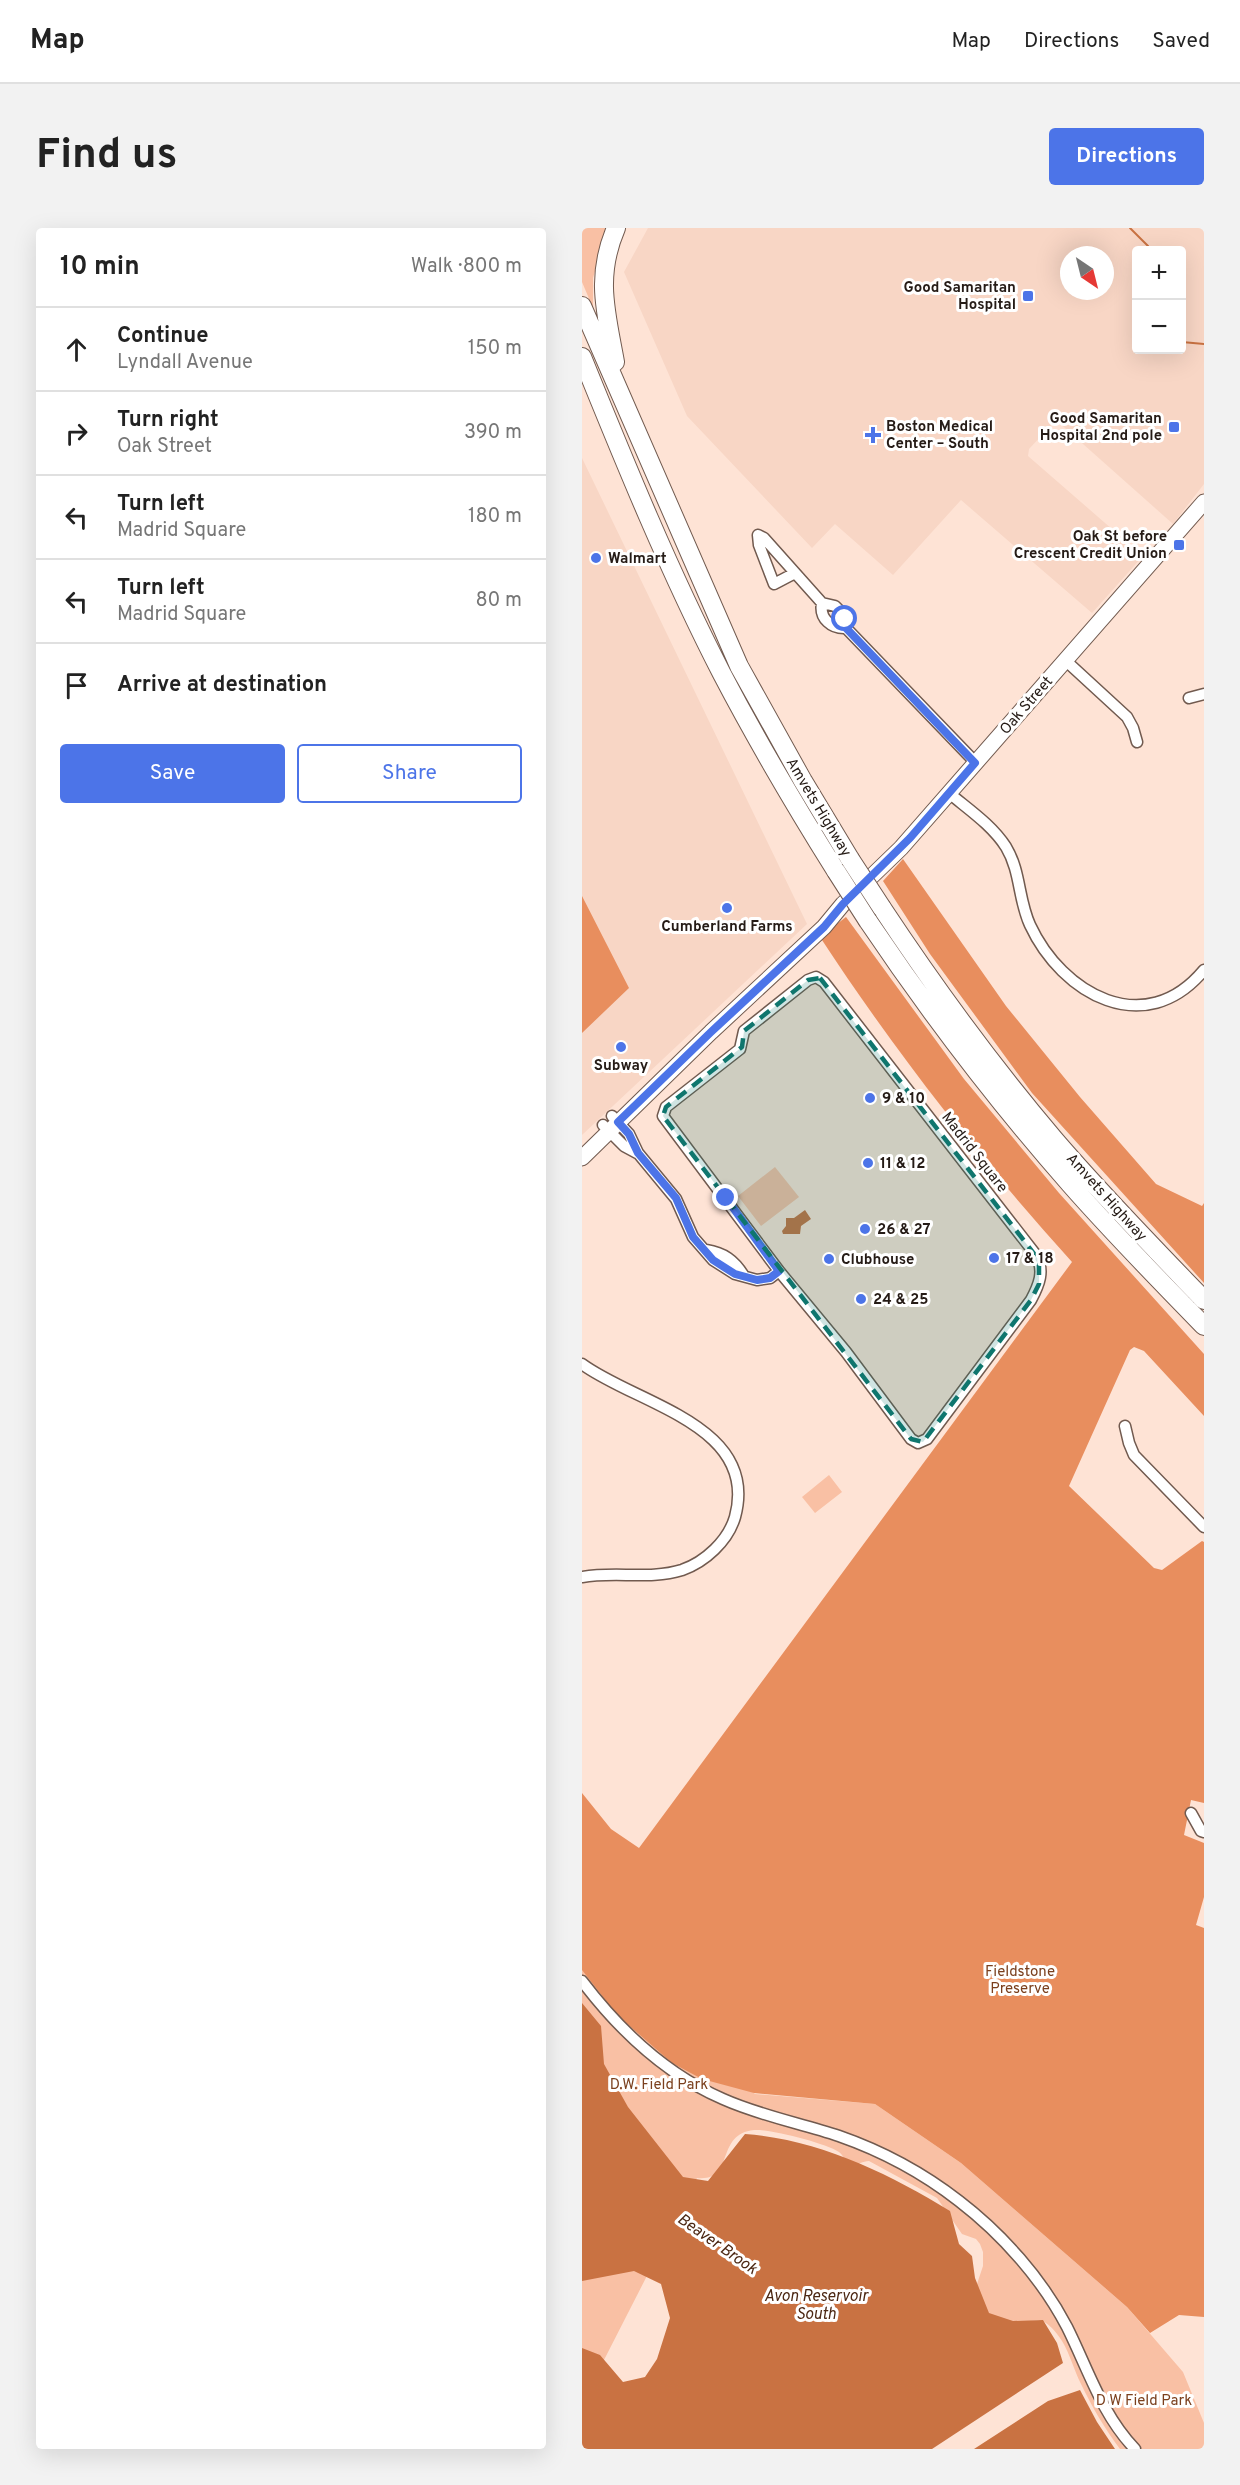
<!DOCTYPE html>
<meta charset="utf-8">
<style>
body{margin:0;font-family:Overpass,sans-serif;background:#f2f2f2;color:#222}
.controls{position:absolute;right:18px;top:18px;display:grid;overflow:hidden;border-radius:6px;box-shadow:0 6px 24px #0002}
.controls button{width:54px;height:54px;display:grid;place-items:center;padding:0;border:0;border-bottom:2px solid #e0e0e0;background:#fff;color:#222;font:30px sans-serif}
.compass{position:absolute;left:478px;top:18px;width:54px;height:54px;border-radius:50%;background:#fff;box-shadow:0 6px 24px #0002;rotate:145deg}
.stop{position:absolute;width:18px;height:18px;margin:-14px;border:4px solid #4c74e8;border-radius:50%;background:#fff}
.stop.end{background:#4c74e8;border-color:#fff;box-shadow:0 2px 6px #0008}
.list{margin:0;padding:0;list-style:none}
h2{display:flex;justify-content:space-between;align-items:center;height:78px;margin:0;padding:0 24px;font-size:26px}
h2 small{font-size:20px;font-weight:400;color:#767676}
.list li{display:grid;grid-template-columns:39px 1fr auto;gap:18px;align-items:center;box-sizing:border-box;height:84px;padding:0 24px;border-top:2px solid #e0e0e0}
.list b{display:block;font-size:22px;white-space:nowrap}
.list p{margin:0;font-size:20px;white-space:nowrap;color:#767676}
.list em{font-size:20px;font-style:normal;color:#767676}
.actions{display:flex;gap:12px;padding:18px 24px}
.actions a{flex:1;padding:14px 0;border:2px solid #4c74e8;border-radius:6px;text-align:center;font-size:21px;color:#4c74e8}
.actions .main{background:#4c74e8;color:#fff}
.icon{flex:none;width:33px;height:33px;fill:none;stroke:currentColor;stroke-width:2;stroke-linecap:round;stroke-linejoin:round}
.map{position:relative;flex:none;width:622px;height:2221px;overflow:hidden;border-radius:6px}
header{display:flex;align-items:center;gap:36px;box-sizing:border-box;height:84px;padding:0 30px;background:#fff;border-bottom:2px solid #e0e0e0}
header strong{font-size:28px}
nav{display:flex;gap:33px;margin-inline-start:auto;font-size:21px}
.intro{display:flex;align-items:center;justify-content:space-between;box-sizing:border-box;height:144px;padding:0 36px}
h1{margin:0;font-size:42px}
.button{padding:15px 27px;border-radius:6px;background:#4c74e8;color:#fff;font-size:21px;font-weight:700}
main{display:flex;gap:36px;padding:0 36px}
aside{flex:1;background:#fff;border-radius:6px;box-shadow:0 6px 24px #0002}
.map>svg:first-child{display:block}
.built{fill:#f8d6c5;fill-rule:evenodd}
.green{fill:#f9c0a4}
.forest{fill:#e88e5e}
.water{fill:#c97242}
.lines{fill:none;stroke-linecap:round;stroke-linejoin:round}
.stream{stroke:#c97242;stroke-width:2}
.minor-casing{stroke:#715a4f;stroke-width:13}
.secondary-casing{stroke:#715a4f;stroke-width:17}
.motorway-casing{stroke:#715a4f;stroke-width:20}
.minor{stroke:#fff;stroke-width:10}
.secondary{stroke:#fff;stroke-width:15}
.motorway{stroke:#fff;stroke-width:18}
.motorway-bridge-casing{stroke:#715a4f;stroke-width:20;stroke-linecap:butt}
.motorway-bridge{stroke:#fff;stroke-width:18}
.route{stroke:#4c74e8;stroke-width:8}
.marked{fill:#0f766e;fill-opacity:0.2;stroke:#0f766e;stroke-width:4.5;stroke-dasharray:12 8;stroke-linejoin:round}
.poi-dot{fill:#4c74e8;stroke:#fff;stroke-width:2}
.labels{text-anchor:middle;stroke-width:6;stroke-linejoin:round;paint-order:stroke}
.poi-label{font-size:15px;font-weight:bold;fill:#251b16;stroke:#fff;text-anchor:start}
.street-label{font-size:15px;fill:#251b16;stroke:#fff}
.park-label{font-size:15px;fill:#7b401e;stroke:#fff}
.water-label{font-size:16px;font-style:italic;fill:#4c2814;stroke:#fff}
</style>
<header>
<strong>Map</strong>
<nav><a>Map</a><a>Directions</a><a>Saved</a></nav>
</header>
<div class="intro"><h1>Find us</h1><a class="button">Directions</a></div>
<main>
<aside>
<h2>10 min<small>Walk · 800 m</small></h2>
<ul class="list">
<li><svg class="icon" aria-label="ahead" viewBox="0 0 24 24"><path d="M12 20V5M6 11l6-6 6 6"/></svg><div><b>Continue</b><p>Lyndall Avenue</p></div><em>150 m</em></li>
<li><svg class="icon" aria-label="right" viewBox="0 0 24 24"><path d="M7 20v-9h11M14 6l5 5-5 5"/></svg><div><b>Turn right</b><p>Oak Street</p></div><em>390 m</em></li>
<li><svg class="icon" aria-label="left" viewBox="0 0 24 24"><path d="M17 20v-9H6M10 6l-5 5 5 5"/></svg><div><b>Turn left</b><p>Madrid Square</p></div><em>180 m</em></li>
<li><svg class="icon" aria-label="left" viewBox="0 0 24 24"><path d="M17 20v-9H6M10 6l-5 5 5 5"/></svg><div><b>Turn left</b><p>Madrid Square</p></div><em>80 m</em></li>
<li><svg class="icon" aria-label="arrive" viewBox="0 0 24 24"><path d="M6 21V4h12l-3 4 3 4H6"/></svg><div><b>Arrive at destination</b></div></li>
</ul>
<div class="actions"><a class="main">Save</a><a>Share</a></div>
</aside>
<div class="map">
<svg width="622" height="2221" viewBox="0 0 622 2221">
<rect width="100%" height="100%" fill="#fee3d5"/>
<path class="built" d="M66,0H622V256L591,296L474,192L447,221L446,228L561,328L510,385L379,272L311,347L253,296L230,320L105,188L42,44ZM554,22H600V122H554ZM487,27H523V63H487Z
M0,230L225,696L0,907Z"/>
<path class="green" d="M0,0H26L11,50V80L0,54Z
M193,939L217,969L179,998L156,968Z
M247,1247L260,1264L233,1285L220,1269Z
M0,1719L173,1866L293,1876L379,1935L545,2079L601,2144L622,2195V2221H538C523,2201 510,2179 499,2156C492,2142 488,2126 480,2113C474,2104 467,2094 456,2092L408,2098L392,2065L401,2038V2024L398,2016L394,2011L380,2006L355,1970L287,1933C280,1933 275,1938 269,1937C261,1935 263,1928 257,1924C243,1915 188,1901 172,1902C132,1906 154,1954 115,1950L0,2175Z"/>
<path class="forest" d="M321,631L424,778L498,869L574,956L620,978L622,975V1055L450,865L348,726L301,653Z
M0,668L47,760L0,805Z
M264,689L382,851L477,965L622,1126V1188L562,1123L552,1119L548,1122L487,1258L572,1340L580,1342L620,1313L622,1314V1575L609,1572L602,1607L622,1615V1669L614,1697L622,1700V2089L597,2087L568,2105L545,2079L379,1935L293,1876L172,1865L120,1851L90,1835L35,1787L0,1742V1565L29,1601L57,1620L490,1034C397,931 314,825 238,709Z"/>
<path class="water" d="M223,982L229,991L219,998L218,1006H201L200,1003L204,998V990H212Z
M0,1775L19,1798L22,1836L46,1879L101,1949L126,1953L163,1906C236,1911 306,1945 368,1983L377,2016L390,2028L393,2050L407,2085L431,2093L461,2092L475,2115L481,2135L350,2221H0V2120L18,2127L41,2154L63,2149L75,2131L88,2090L79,2056L52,2043L0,2053Z
M498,2162L515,2194L533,2221H392L466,2173Z"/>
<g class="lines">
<path class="stream" d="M548,0L566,18V22
M600,114L622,116"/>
<defs>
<path id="minor" d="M213,345L192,356L177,317L176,307L182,310L240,375L253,378L261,386L264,400L394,535
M240,375C237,391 250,401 264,400
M483,432L545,489L551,500L555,514
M607,470L622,466
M367,565C386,581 410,597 424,619C439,644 436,671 448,697C480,766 563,813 622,742
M234,749L242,754L454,1027C463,1043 457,1057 449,1072L345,1211L336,1215L329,1211L264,1124L197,1043L81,888L84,879L158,821L162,803L226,752Z
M30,888L47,906L56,925L94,971L111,1009L131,1032L153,1046L175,1052L188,1050L197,1043
M21,897L42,918L55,925
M124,1022C142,1025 152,1032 162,1048
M0,1136C54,1176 178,1197 153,1289C146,1313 123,1334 100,1342C68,1352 32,1343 0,1349
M543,1198L547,1215L552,1227L622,1299
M609,1585L619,1603L622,1604
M0,1753C38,1803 83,1846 141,1871C179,1888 218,1895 257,1908C300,1923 341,1945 377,1973C420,2006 460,2051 485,2099C506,2141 520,2187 553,2221"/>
<path id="secondary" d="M0,930L129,804L242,699L261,676L319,620L622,274"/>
<path id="motorway" d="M0,78L157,438L221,553L268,631
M0,129C43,235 87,343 140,446C175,513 214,579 254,643
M33,134C24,84 13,49 34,0
M300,680C353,760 410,838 472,911C520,967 571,1019 622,1072
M286,693C348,785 415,873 488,956C531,1005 577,1052 622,1098"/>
</defs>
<use href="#minor" class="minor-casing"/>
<use href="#secondary" class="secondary-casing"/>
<use href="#motorway" class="motorway-casing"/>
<use href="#minor" class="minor"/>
<use href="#secondary" class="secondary"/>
<use href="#motorway" class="motorway"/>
<defs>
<path id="motorway-bridge" d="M268,631L300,680
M254,643L286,693"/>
</defs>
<use href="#motorway-bridge" class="motorway-bridge-casing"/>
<use href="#motorway-bridge" class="motorway-bridge"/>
</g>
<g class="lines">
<path class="route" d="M144,970L197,1043L188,1050L175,1052L153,1046L131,1032L111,1009L94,970L56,925L47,906L36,894L129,804L242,699L261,676L328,610L393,535L264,400L263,391"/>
</g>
<path class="marked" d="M238,750L457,1032V1056L449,1072L341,1214L329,1211L81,888L84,879L160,819L162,803L226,752Z"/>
<g class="poi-dot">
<rect x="440" y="62" width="12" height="12" rx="3"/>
<rect x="586" y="193" width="12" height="12" rx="3"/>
<path d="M288 198h6v6h6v6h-6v6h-6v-6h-6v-6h6z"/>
<rect x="591" y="311" width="12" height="12" rx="3"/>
<circle cx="14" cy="330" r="6"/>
<circle cx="145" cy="680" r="6"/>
<circle cx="39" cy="819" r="6"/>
<circle cx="288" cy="870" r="6"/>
<circle cx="286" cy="935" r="6"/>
<circle cx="283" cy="1001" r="6"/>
<circle cx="412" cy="1030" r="6"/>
<circle cx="247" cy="1031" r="6"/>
<circle cx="279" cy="1071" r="6"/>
</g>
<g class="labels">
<g class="poi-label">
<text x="434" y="64" text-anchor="end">Good Samaritan<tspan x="434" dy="17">Hospital</tspan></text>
<text x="580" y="195" text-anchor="end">Good Samaritan<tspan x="580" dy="17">Hospital 2nd pole</tspan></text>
<text x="304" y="203">Boston Medical<tspan x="304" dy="17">Center – South</tspan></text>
<text x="585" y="313" text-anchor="end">Oak St before<tspan x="585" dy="17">Crescent Credit Union</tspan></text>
<text x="26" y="335">Walmart</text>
<text x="145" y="703" text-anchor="middle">Cumberland Farms</text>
<text x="39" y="842" text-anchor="middle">Subway</text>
<text x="300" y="875">9 &amp; 10</text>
<text x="298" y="940">11 &amp; 12</text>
<text x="295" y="1006">26 &amp; 27</text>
<text x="424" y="1035">17 &amp; 18</text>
<text x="259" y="1036">Clubhouse</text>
<text x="291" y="1076">24 &amp; 25</text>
</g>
<g class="street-label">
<text transform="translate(444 477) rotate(-49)" y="5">Oak Street</text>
<text transform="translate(237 579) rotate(59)" y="5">Amvets Highway</text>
<text transform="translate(393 924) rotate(52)" y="5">Madrid Square</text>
<text transform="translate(525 969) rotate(48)" y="5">Amvets Highway</text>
</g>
<g class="park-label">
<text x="438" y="1748">Fieldstone<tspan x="438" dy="17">Preserve</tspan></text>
<text x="77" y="1861">D.W. Field Park</text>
<text x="562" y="2177">D W Field Park</text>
</g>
<g class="water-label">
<text transform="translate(136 2015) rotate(35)" y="6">Beaver Brook</text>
<text x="234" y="2073">Avon Reservoir<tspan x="234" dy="18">South</tspan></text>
</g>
</g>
</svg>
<div class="controls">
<button>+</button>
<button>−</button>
</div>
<svg class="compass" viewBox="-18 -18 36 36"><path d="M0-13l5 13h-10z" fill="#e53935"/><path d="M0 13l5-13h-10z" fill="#767676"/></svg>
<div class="stop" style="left:263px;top:391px"></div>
<div class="stop end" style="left:144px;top:970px"></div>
</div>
</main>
